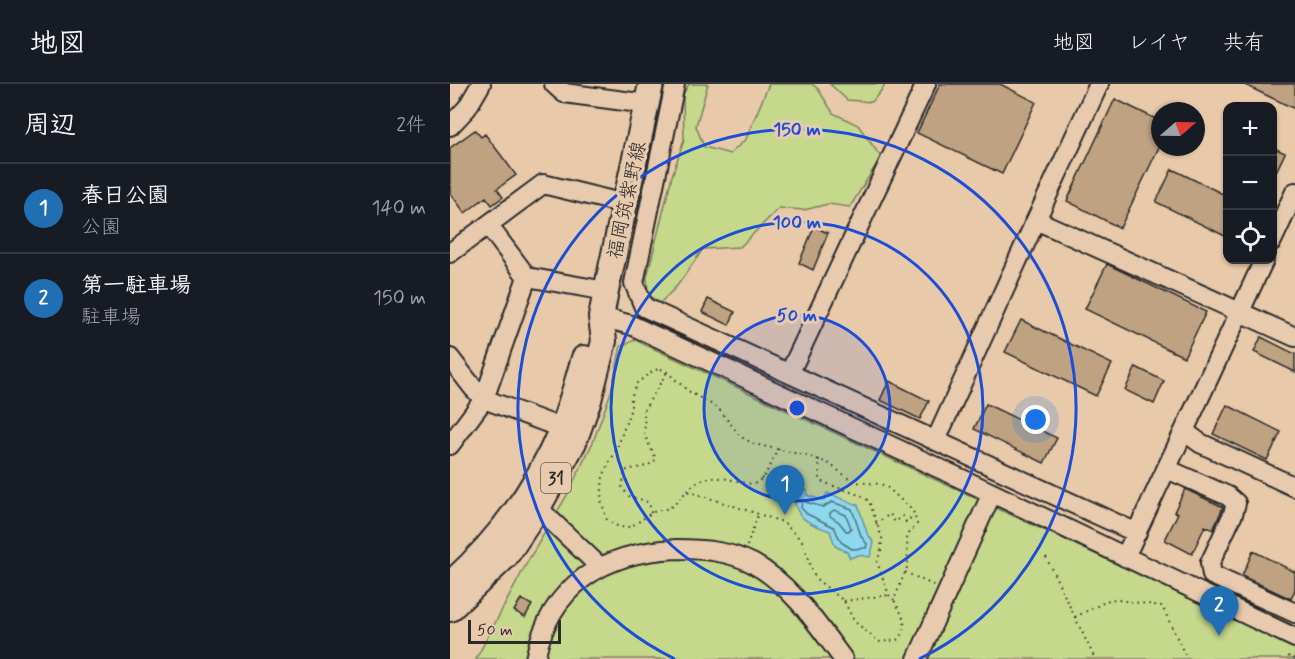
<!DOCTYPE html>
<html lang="ja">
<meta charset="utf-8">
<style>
body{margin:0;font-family:Mynerve,"Klee One",sans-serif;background:#20242c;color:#f1f3f6}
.controls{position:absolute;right:18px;top:18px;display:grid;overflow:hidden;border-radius:12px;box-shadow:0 2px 4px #0004}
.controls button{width:54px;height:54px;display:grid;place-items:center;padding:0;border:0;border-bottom:2px solid #363941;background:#171b24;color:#f1f3f6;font:30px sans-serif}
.compass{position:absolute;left:701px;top:18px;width:54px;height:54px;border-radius:50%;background:#171b24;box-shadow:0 2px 4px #0004;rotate:70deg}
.scale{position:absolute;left:18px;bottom:15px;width:93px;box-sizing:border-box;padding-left:6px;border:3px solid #2b2b2b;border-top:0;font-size:16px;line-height:21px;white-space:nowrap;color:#2b2b2b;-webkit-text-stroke:4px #e8cbaf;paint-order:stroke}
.you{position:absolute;left:586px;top:336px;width:21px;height:21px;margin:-15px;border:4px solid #fff;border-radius:50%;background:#1a73e8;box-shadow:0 0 0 9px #1a73e833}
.badge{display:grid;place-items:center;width:39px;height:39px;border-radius:50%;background:#1f6fb2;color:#fff;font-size:20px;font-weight:700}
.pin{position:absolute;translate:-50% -50px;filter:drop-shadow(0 2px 3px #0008)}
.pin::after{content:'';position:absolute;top:32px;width:21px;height:18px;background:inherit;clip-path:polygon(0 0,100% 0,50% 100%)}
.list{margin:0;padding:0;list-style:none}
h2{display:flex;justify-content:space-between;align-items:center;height:78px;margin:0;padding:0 24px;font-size:26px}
h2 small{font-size:20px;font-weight:400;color:#9ea1a6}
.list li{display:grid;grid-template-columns:39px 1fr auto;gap:18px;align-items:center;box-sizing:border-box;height:90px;padding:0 24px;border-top:2px solid #363941}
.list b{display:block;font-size:22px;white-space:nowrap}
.list p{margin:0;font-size:20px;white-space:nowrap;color:#9ea1a6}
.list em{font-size:20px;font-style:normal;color:#9ea1a6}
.icon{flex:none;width:33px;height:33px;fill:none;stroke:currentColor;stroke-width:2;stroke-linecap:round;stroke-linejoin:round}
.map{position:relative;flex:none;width:845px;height:575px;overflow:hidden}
header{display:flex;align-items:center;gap:36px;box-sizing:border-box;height:84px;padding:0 30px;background:#171b24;border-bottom:2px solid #363941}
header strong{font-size:28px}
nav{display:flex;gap:33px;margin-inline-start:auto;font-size:21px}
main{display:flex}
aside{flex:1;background:#171b24}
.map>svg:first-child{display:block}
.green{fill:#c6d88c;stroke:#78825c;stroke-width:1.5}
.water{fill:#8dd8ee;stroke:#6693a0;stroke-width:1.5}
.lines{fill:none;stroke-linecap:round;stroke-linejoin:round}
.shore{stroke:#527079;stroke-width:1.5}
.building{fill:#bfa282;stroke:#2b2b2b;stroke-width:1.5}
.minor-casing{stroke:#2b2b2b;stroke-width:22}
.major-casing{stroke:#2b2b2b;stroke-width:28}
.path{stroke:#2b2b2b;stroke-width:2;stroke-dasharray:1.5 4.5;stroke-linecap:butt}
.minor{stroke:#e8cbaf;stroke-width:18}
.major{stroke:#e8cbaf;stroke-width:24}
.ring{fill:none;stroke:#1d4ed8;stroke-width:3}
.labels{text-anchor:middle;stroke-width:6;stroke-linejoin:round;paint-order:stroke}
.shield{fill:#e8cbaf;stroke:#645b53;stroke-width:1.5}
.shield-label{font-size:18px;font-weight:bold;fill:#2b2b2b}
.street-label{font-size:20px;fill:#2b2b2b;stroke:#e8cbaf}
.centre{fill:#1d4ed8;stroke:#e8cbaf;stroke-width:3}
.ring-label{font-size:18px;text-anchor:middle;font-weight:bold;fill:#1d4ed8;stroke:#e8cbaf;stroke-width:6;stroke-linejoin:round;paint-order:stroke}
</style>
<header>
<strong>地図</strong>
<nav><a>地図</a><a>レイヤ</a><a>共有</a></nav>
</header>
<main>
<aside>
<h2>周辺<small>2件</small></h2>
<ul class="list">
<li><span class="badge">1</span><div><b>春日公園</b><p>公園</p></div><em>140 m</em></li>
<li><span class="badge">2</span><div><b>第一駐車場</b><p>駐車場</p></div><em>150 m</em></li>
</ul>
</aside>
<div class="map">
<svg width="845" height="575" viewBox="0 0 845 575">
<rect width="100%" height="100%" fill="#e8c9a9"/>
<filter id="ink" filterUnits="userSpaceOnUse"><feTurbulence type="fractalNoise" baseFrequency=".0167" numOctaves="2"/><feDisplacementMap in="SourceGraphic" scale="12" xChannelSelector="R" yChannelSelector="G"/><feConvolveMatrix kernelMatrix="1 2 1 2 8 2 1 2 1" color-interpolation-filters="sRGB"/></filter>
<g filter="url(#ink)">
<path class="green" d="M239,0H258L246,42L254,63L280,70L296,55L319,0H362L368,5L383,29L408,41L431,73L400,123L378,120L354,126L329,124L290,163L253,165L227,202L210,219L198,211L197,193L222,92L234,56L233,10Z
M380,0H434V3L422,18L397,16Z
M185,256L845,563V575H26L79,475L116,413L143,358L162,305L171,262Z"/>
<path class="water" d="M350,405L357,406V411L374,417L377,409L408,421L417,449L424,459L420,473L408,471L400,474L397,468L385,462L380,447C361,440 348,437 344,416Z"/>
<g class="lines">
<path class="shore" d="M352,417L373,423L382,418L402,425L411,452L417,460L416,464L402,465L391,458L384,443L357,430L351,424Z
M384,426L396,431L401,444L399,447H396L389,438L380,432V429Z"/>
</g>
<path class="building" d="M490,0H550L586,18L552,90L467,49Z
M793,0H845V25Z
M665,15L710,37V61L670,144L617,117Z
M25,46L31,53L35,50L66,91L47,105L53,113L42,121L36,113L15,129L0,109V64Z
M822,63L835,69L822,96Z
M722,85L777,112V153L706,118Z
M364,143L378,149L363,186L349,179Z
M657,180L756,228L734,273L635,225Z
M258,215L285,228L279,241L252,228Z
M571,236L662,280L646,312L555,268Z
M811,253L845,270V288L804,268Z
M686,283L714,297L704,320L675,306Z
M439,297L479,317L470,335L430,316Z
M536,320L607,354L594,379L524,345Z
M777,321L831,348L817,376L763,350Z
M735,405L773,423L763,446L755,442L742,470L715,456L728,429L724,428Z
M803,467L845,488V505L841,515L792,492Z
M71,515L82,521L75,533L64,527Z"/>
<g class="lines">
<defs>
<path id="minor" d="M104,0L114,9L197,20
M225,0L184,199L194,223L687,449
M649,0L586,136L845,253
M0,42L17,24L31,0
M822,157L845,108
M0,169L93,100L175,120
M77,193L156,207
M151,233L181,241L276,285L542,409L845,554
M0,274L24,305L34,315L111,344
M340,288L476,0
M734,347L750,359L845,403
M486,356L586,136
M0,361L34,315L77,193L38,141
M717,385L778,412L786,419L783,430L760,479L762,491L845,529
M88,424L150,483
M675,473L814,176
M85,575C100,501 154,468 227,465C253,465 278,467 302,479C341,500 367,540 393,575
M467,575L542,409"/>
<path id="major" d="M0,500C48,457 87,404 112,344C121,321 127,297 134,274
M0,525L56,472L88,424L124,358L139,316L154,257L151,233L156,207L201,0"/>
</defs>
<use href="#minor" class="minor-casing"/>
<use href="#major" class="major-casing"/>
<path class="path" d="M211,285L217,288L238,307L268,324L291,353L304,360L358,372L378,379L404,398L431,400L438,404L463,427L467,440L457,452L458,481L444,516C452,531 461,542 447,556L429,558L404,537L394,517L365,494L352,457L333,438L237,407C231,413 226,420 219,424C213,426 205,426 200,430C184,440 177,451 157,436L151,416L153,392L168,362L181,324V313L187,299L204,286Z
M369,375L370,397L412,412L419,417L432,454L431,466L427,478L439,511L444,516
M311,394C320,398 334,401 334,413
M237,407C262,378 297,407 308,398C317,391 323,375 329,365
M201,429C201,413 189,417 179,412C178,411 173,405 172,404L175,387C186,382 196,386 206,375L195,352L194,326L217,288
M426,440L440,430L445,438L453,432L456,438L464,431
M297,462L308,430
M596,473L645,575
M455,488L485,502
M394,517L439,511
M625,533L661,515L712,522L737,575
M838,572L845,575"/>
<use href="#minor" class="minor"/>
<use href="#major" class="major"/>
</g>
</g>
<circle cx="347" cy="324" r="93" fill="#1d4ed8" fill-opacity=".12"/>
<g class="ring">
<circle cx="347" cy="324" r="93"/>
<circle cx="347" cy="324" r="186"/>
<path d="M225 575A279 279 0 1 1 469 575"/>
</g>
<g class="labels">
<rect class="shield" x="91" y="379" width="30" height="30" rx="4.5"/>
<g class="shield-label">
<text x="106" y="400">31</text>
</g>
<g class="street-label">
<text transform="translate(176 116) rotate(-78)" y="7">福岡筑紫野線</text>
</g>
</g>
<circle cx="347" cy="324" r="9" class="centre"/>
<g class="ring-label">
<text x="347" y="51">150 m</text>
<text x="347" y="144">100 m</text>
<text x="347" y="237">50 m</text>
</g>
</svg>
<div class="controls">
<button>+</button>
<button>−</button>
<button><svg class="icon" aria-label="locate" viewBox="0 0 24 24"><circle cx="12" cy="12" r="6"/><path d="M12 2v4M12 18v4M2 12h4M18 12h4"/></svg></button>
</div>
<svg class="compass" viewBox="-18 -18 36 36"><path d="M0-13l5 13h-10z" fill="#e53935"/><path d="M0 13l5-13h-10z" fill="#9ea1a6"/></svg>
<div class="scale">50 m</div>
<div class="you"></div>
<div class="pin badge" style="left:335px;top:431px">1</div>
<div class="pin badge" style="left:769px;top:552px">2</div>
</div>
</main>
